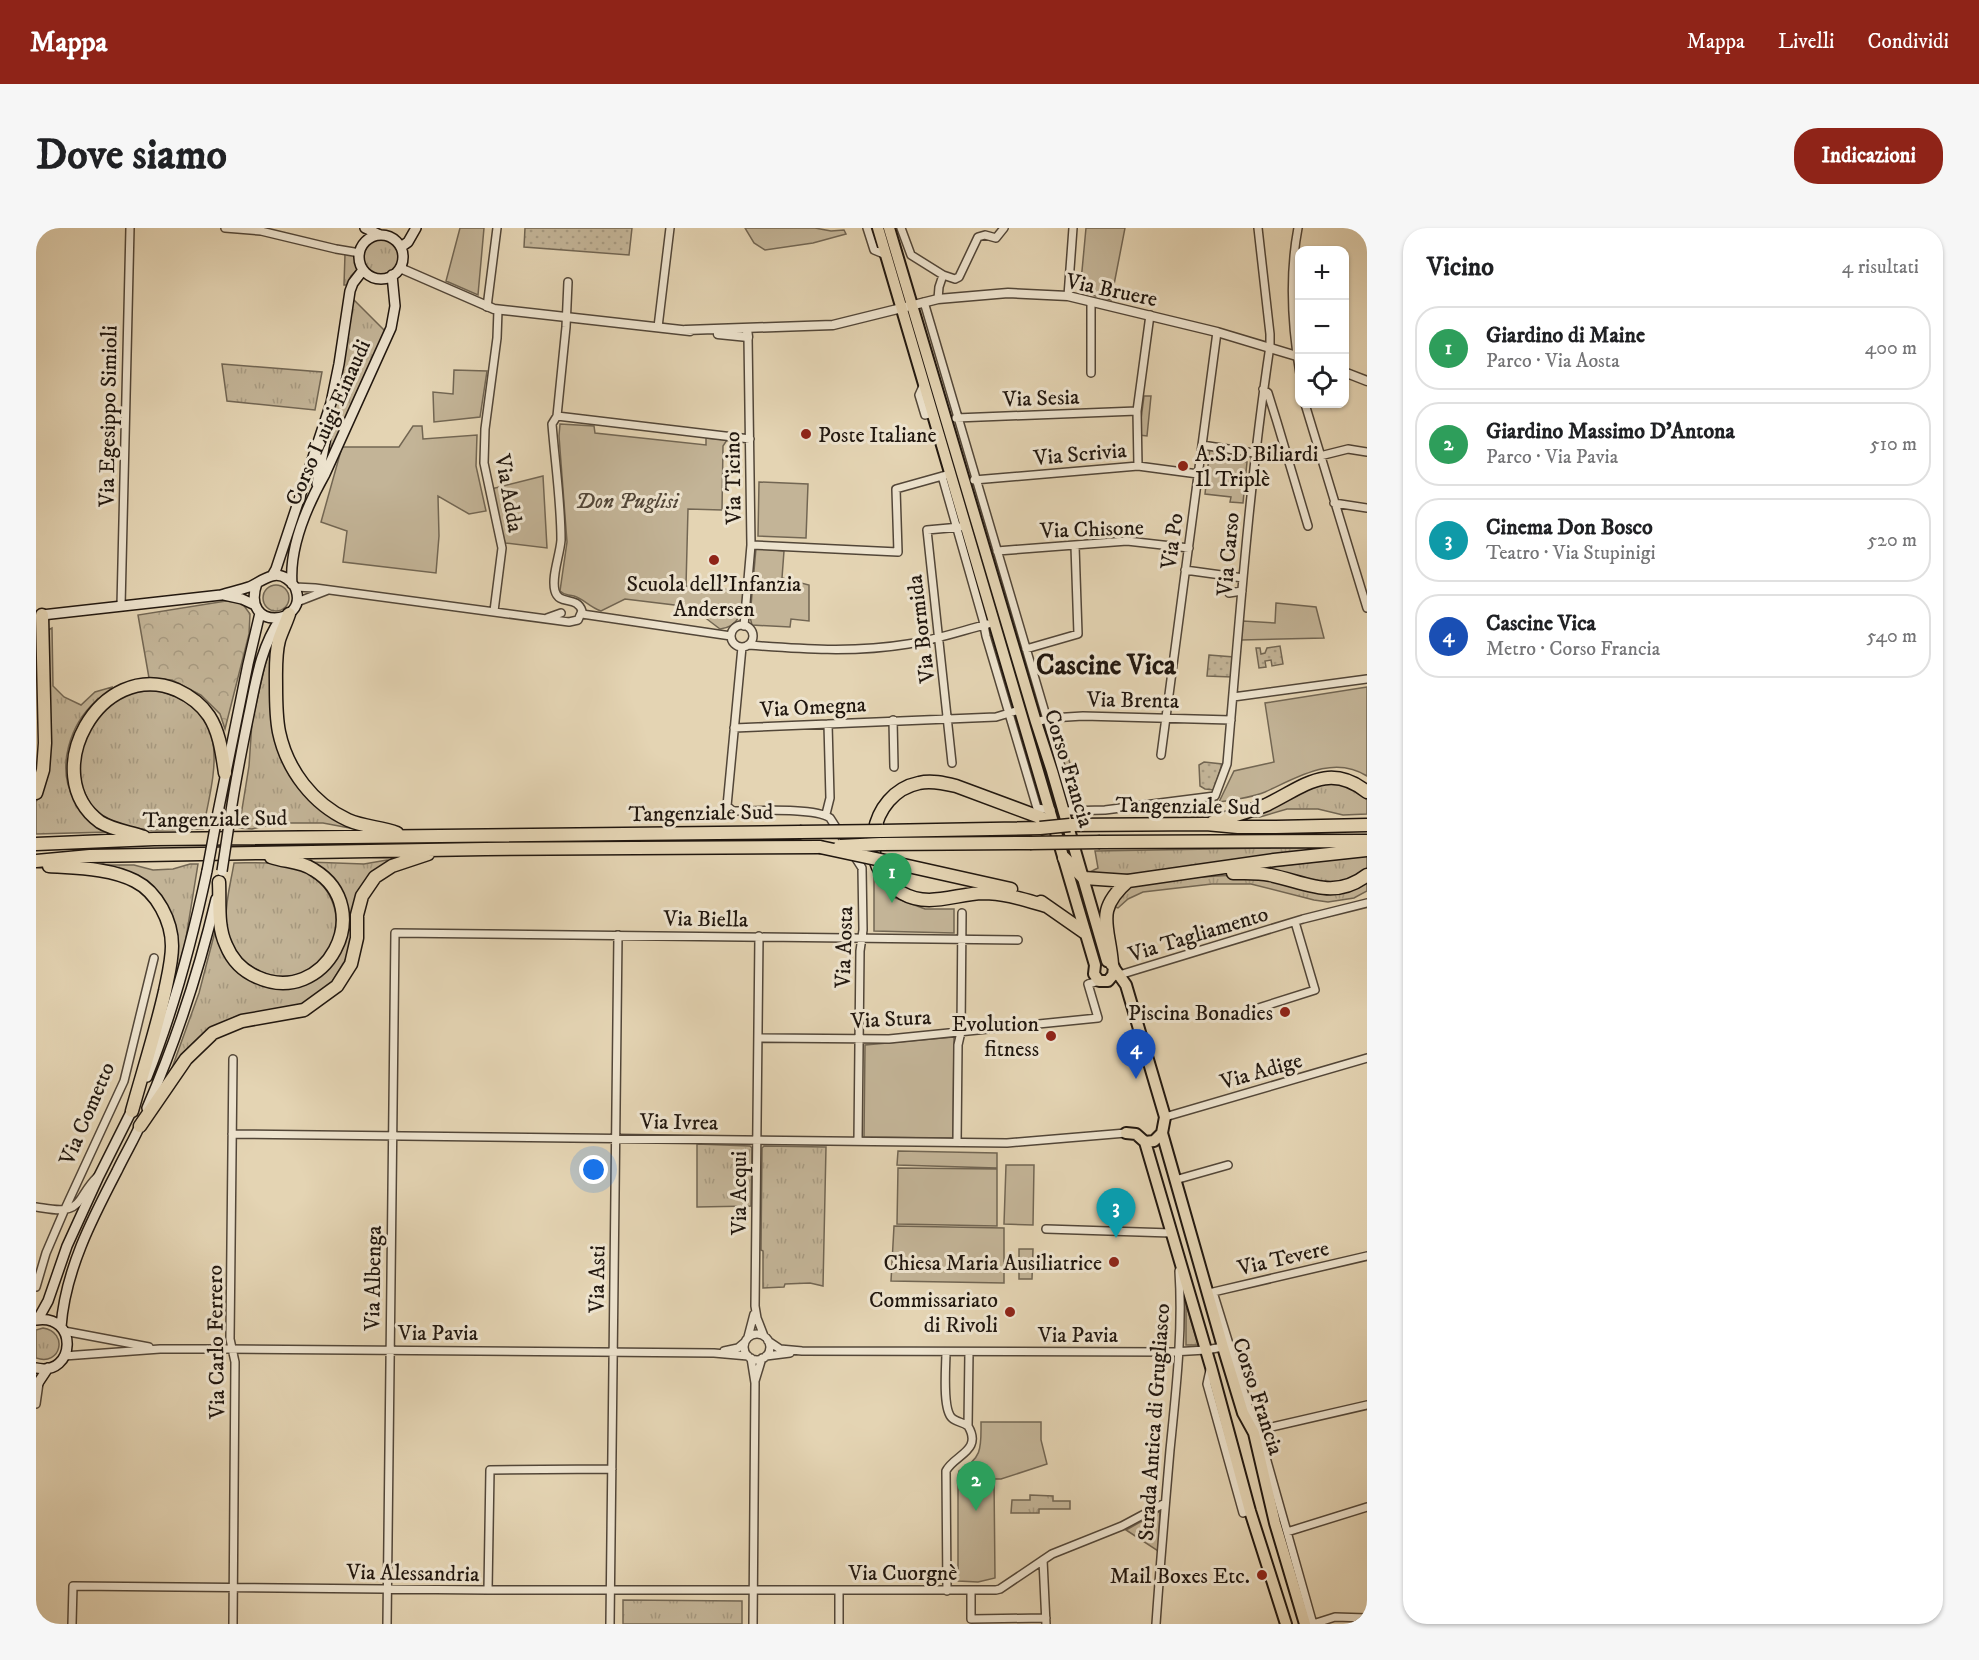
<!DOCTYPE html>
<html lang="it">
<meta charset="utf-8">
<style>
body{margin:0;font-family:"IM FELL DW Pica",serif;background:#f6f6f6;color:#202124}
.controls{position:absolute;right:18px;top:18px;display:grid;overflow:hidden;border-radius:12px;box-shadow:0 2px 4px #0004}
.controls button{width:54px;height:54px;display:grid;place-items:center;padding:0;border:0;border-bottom:2px solid #e0e0e0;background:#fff;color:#202124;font:30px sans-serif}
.you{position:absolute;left:558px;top:942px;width:21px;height:21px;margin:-15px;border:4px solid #fff;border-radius:50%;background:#1a73e8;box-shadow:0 0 0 9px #1a73e833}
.badge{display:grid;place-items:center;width:39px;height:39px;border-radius:50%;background:#8f2418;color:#fff;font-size:20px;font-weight:700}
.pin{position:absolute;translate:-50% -50px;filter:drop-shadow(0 2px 3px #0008)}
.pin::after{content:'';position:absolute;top:32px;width:21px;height:18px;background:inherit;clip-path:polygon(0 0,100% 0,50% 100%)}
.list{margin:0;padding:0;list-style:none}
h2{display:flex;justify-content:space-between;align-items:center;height:78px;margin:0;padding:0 24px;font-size:26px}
h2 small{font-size:20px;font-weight:400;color:#757577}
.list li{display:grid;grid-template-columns:39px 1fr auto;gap:18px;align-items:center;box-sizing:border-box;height:84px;margin:0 12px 12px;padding:0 12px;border:2px solid #e0e0e0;border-radius:24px}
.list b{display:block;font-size:22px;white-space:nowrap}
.list p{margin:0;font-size:20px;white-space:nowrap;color:#757577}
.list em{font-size:20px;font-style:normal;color:#757577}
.icon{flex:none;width:33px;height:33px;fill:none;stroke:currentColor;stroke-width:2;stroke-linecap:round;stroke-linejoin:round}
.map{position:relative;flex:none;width:1331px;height:1396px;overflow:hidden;border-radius:24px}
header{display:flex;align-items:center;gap:36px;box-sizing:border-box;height:84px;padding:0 30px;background:#8f2418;color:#fff}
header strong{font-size:28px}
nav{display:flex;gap:33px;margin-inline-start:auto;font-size:21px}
.intro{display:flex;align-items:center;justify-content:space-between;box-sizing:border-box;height:144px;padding:0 36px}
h1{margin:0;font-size:42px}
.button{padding:15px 27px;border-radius:24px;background:#8f2418;color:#fff;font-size:21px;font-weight:700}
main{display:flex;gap:36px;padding:0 36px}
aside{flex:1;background:#fff;border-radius:24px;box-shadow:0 2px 4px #0004}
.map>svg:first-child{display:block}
.grass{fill:url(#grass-tufts);stroke:#726653;stroke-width:1.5}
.forest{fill:url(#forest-crowns);stroke:#726653;stroke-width:1.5}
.park{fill:#c3b497;stroke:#726653;stroke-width:1.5}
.garden{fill:url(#garden-dots);stroke:#726653;stroke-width:1.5}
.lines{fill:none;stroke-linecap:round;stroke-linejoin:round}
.minor-casing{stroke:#524638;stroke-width:10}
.tertiary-casing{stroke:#524638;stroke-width:11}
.secondary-casing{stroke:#21170f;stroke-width:12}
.primary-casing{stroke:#21170f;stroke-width:14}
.motorway-casing{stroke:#21170f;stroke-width:15}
.minor{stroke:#ede3ce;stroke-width:7}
.tertiary{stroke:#ede3ce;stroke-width:8}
.secondary{stroke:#ede3ce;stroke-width:9}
.primary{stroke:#e4d4b3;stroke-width:10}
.motorway{stroke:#e4d4b3;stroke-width:12}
.secondary-bridge-casing{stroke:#21170f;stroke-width:12;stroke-linecap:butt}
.motorway-bridge-casing{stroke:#21170f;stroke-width:15;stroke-linecap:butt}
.secondary-bridge{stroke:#ede3ce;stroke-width:9}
.motorway-bridge{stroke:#e4d4b3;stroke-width:12}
.poi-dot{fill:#8f2418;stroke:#ede3ce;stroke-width:2}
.labels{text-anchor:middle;stroke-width:6;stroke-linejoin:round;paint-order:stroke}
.street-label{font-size:22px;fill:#21170f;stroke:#ede3ce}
.poi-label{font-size:22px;fill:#21170f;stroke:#ede3ce;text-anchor:end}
.park-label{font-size:22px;font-style:italic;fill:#524638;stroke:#ede3ce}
.district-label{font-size:28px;font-weight:bold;fill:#21170f;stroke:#ede3ce}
</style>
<header>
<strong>Mappa</strong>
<nav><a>Mappa</a><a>Livelli</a><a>Condividi</a></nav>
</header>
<div class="intro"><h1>Dove siamo</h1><a class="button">Indicazioni</a></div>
<main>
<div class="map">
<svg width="1331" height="1396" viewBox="0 0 1331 1396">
<defs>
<pattern id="grass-tufts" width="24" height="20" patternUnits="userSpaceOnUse" patternTransform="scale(1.5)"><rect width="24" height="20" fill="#c3b497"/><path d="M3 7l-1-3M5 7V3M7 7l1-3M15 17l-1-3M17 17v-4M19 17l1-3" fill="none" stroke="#a79a81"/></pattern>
<pattern id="forest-crowns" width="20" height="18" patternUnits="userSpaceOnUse" patternTransform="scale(1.5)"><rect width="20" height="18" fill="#c3b497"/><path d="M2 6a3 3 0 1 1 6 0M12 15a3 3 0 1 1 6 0" fill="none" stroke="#a79a81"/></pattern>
<pattern id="garden-dots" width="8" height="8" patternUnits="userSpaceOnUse" patternTransform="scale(1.5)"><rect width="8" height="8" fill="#c3b497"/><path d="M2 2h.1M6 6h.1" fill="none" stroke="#a79a81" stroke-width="1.8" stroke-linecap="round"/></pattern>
</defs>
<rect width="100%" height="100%" fill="#e4d4b3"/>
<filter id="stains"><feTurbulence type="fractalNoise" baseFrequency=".00333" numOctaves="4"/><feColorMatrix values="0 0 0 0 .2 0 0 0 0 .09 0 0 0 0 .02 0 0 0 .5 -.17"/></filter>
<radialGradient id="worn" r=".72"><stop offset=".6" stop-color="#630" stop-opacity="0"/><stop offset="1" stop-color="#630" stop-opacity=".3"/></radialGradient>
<path class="grass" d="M327 29a18 18 0 1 1 36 0a18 18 0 1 1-36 0Z
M309,26L319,27V33L322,41L315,48L311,57H308Z
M315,69L349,103L346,119L290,230Z
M876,89L962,381L960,382L873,90Z
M186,136L286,144L279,182L191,173Z
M227 370a13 13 0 1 1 26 0a13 13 0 1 1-26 0Z
M16,400L17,458L28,469L45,477L59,464L76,459L75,463C70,466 64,469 60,473C34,496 20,540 38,571C46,585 60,594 72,604L0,606V574L8,557L11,406L12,402Z
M234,422L237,424L252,540L319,601L287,595H255L238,596L216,601L203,600L213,538L216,494L229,437Z
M120,462C198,482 179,541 167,601L116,602L98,600L80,595L66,587L55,577L40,548L52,497L81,470L100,464Z
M1288,555C1307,556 1317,558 1331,572V586L1307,587L1282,581H1251L1224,589H1216L1268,561Z
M1181,569L1182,581L1175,583L1097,585L1098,580Z
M1298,619L1297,621L1121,644L1069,648L1056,643L1062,640L1059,623Z
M1331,628V640L1309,654L1289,656L1225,640Z
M351,632L353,633L323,661L318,675L315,715L311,729L296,754L274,772L261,778L180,799L162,811L136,840L163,765L182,692L184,710L230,757L289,742L310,687L273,634L328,636Z
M198,635C223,635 252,632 274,646C306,667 311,716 277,739C240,764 194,737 190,694C189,674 195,654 198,635Z
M154,636H162L149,716L129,784L138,742L125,673L64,637H98L117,642L137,641Z
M1198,647L1220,648L1259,657L1331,651V663L1318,670L1292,674L1278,672L1215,656H1176L1107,664L1092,671L1082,680L1076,678L1090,659L1103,653Z
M661,916L714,918L716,920L715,978L661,979Z
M728,918L790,919L787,1058L774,1055L749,1056L748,1059L727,1060V1023L725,1022L726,920Z
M1150,1076L1162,1117H1150Z
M7,1100C33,1104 25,1139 0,1130V1102Z
M994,1267L1017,1268V1273H1034V1281H1003V1285H975L976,1272H994Z
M587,1372L706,1373V1396H587Z"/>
<path class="forest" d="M190,373L206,375L214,386L213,406L189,501L184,486L165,467L136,452L113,450L102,387Z"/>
<path class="park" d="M424,0H448L442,67L410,53Z
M709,0H779L795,3L808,2L810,6L777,15L729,22L718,15Z
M1050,0H1089L1075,72L1044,64Z
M418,142L451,143L444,189L398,194L397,164L417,166Z
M1108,168H1115L1111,208L1103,207Z
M524,196L558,198L559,205L670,217V210L691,212L687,218L686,282L652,281L650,358L708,363C706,379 706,399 684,401L663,385V380L589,371L565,383C553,379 548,371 538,368C531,366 529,368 524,363L531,314L523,208Z
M377,198H386L387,211L441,207L440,238L450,283L433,286L402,268L403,308L400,345L307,334L311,303L285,294L306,219H363Z
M1174,219L1189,220L1188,231L1211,234L1207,275L1194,274L1195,269L1169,266Z
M507,248L511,320L469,315L455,261Z
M723,254L772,256L770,310L722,308Z
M720,320L748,323L746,350L773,357V393L755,391L754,399L716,397L714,389Z
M1240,375L1280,379L1288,410L1205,412L1207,393L1239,395Z
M1331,459V548C1297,526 1260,550 1229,564C1214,570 1198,572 1183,574L1198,543L1238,534L1229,475Z
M838,650L857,669L889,681H918V705L838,703Z
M918,809L917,910L828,909L829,817Z
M862,923L961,925V940L861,937Z
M970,937H998L997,997L968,996Z
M862,940L961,941V998L861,996Z
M858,998L968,1000V1055L855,1053Z
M983,1021H997L996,1051H983Z
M945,1194H1005V1212L1011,1236L965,1251H958L959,1350L942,1354L922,1353V1248L923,1243C947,1230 945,1219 945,1194Z
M1124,1283L1122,1323L1090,1302Z"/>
<path class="garden" d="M489,0H596L593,27L488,19Z
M1244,418L1247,436L1236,438L1235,432L1229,433L1230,439L1223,440L1220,420H1224L1225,426L1229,425L1231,420Z
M1173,427L1198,429L1196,449L1171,448Z
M1023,497L1047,581L1040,582L1017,499Z
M1168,534L1186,536L1178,562L1169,561L1164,558L1163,537Z"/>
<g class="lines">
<defs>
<path id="minor" d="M189,0L225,3L300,21L324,25
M831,0L838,22L850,27
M865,0L875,27L907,47L919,51L923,49L942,9L949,7L960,10L968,0
M1262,0C1253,47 1256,99 1264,146
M1032,68L1037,0
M902,71L903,59L907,47
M888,74L1038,583
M451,79L461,0
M622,99L634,0
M1055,145V75
M888,156L883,167L889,187L897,185
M1227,161L1232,165L1241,194L1272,298
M1269,176L1331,380
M521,188L714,211
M521,188L530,99L532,54
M920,190L1101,183
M1166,217L1218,225
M1284,228L1312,221L1331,224
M1102,238L1101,183L1114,87
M906,248L947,392L950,408L1001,580L1015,582
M938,252L1102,238L1162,246
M1298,275L1331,280
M715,317L862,324L860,261L910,247
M961,323L1091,313L1153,320
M1149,342L1207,350
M259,359L279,360L533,394L542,392L546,383C541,367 523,378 519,363C515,349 524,327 525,312C525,274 519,234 516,196L521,188
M1193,365L1206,363
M261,374L292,362
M85,378L94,0
M458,383L466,320L448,235L449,201L461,110L462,82
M546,386L695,408
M511,390L525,385
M695 408a11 11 0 1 1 22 0a11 11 0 1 1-22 0Z
M708,398L715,317L712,109
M712,417C765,421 818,425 872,416C899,412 925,403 952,396
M706,419L691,578L697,583C718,583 779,579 794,590L826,640L827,702L824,723L822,913
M990,421L1042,406L1039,318
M1197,469L1331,451
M857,492L858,539
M1000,494L1015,490L1047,488L1195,492
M698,500L960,489L983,482
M1125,527L1181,104
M916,535L891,302L924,299
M1028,583L1069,582L1179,568L1191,536C1203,397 1213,257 1234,118V106L1222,0
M790,586L794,570L792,496
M723,708L719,1078L721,1090L728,1108
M1080,748L1267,691L1331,675
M1216,782L1279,762L1259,694
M722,810L853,811L1062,790L1052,756L1063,753
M197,831L194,1111L199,1134L197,1396
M1129,889L1331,830
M196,906L971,915L1090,905
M921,914L922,817L925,804L926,685
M1139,952L1192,937
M0,979C15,981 34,987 44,972C50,963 53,957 61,949
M1010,1001L1135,1005
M0,1059L10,1025L28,983L88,853L118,730
M1177,1064L1217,1194L1222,1201L1277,1396
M1173,1065L1331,1028
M28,1103L113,1119
M708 1119a13 13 0 1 1 26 0a13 13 0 1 1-26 0Z
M712,1109L718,1086
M732,1113L744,1121L766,1123L1136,1124L1170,1122L1187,1119
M688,1123L702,1120L709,1114
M910,1124C910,1138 906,1181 916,1190C920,1194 927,1194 932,1198
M28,1128L124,1121H188L678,1125L712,1128
M730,1128L754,1125
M715,1130L719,1155L717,1396
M1174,1142L1171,1156L1207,1285L1214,1283
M719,1153L726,1130
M0,1176L3,1155
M1223,1202L1331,1177
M1251,1304L1331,1279
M1007,1332L1010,1396
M452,1362L454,1242L576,1241
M935,1362V1391L1010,1390
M911,1363L910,1243C918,1227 947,1223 932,1198L933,1124
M36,1396L37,1358L452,1362H960L964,1361L1016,1326L1086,1298L1129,1275
M351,1396L359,705L982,712
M574,1396L582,707
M803,1396V1362
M1120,1396C1124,1338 1129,1280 1134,1222C1140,1162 1147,1103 1143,1043
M1277,1396L1299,1389L1331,1390"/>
<path id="tertiary" d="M364,40L458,81L654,103
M650,102L797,97L902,71L972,65L1032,68L1181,104L1264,129
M682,106L712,109L711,101
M1308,144L1331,153"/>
<path id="secondary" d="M329,0L344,7
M323 29a22 22 0 1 1 44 0a22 22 0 1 1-44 0Z
M365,19L372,14L380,0
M281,256L293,193
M236,348L240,341L295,175L303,136L314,63L317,55L327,42
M256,356C253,318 271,278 289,246L355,100L359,78L356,47
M188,367L206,371L219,377
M6,387L185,367C194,364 204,362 213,359C225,354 238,341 251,351C255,354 259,358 260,362C272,397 204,404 221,355
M181,589L212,436L224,385
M194,590C199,555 206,520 213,486C220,452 225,418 245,390
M111,849C138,782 156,713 171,643
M111,880C140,813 163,743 180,671
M2,1091L12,1073L31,1018L63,948L98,878
M0,1092C43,1085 40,1149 0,1140
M25,1099C29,1043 56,991 81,943C89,926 99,910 106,893
M0,1158L12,1140"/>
<path id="primary" d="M842,0L1059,737L1058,746L1063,753H1072L1077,747L1078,739
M853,0L1000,494L1016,543L1071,733
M1078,740L1090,757L1129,889L1126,905L1118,913L1109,914L1100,906L1090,905
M1126,905L1187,1119L1207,1185L1218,1205L1239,1295L1269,1396
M1109,914L1175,1139L1214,1283L1250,1396"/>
<path id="motorway" d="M253,386C250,395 246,403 243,412C239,427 240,443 240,458C240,473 240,489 243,504C251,542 277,576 312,592C328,599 345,599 361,605
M0,565L7,542L9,515L6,387
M1006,590L920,558C908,555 895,552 883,555C833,565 819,640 866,665C892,680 919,666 947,665C969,665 989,672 1010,678
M1177,594C1195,588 1213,584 1230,577C1266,560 1292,533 1331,564
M1034,597L1170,596L1202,599H1240L1331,597
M846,603L1004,600
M108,609C94,604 77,602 64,594C0,547 64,429 141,462C154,468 165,476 173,488C184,505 186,526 189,545
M1064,614L1331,613
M0,616L118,611L764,604
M845,616L994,615
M1028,630L1048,650L1092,653L1238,632L1331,622
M0,633L54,628L449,621L784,619
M854,634L975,661
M13,638C40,640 74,640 99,653C121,664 136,693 136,718C136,733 132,748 129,763C120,803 107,843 96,883
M1197,645C1209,645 1221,644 1234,647C1269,654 1298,673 1331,647
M183,654C184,675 181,698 190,717C196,732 207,743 221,749C289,780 342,681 278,642C265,633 249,634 235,629
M1005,674L1048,704
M1076,736C1073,697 1058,683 1092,653
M104,898L150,831L177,805L206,793L268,782L301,758L315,736L321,710V687L326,668L339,649L356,638L392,626"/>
</defs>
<use href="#minor" class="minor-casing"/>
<use href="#tertiary" class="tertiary-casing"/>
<use href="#secondary" class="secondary-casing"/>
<use href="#primary" class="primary-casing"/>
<use href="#motorway" class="motorway-casing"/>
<use href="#minor" class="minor"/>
<use href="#tertiary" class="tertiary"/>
<use href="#secondary" class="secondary"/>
<use href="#primary" class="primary"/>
<use href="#motorway" class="motorway"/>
<defs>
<path id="secondary-bridge" d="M171,643L181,589
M186,643L194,590"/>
<path id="motorway-bridge" d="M1004,600L1034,597
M764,604L846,603
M994,615L1064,614
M804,618L845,616
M784,619L854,634"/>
</defs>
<use href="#secondary-bridge" class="secondary-bridge-casing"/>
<use href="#motorway-bridge" class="motorway-bridge-casing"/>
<use href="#secondary-bridge" class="secondary-bridge"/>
<use href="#motorway-bridge" class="motorway-bridge"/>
</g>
<g class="poi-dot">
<circle cx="770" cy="206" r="6"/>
<circle cx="1147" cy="238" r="6"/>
<circle cx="678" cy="332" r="6"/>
<circle cx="1249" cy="784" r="6"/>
<circle cx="1015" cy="808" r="6"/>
<circle cx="1078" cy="1034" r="6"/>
<circle cx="974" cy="1084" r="6"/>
<circle cx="1226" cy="1347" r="6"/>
</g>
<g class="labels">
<g class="street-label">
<text transform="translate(1076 61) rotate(12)" y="8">Via Bruere</text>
<text transform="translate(1005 169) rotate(-2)" y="8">Via Sesia</text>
<text transform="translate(71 188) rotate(-89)" y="8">Via Egesippo Simioli</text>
<text transform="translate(291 194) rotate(-66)" y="8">Corso Luigi Einaudi</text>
<text transform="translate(1044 225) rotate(-5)" y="8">Via Scrivia</text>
<text transform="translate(696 250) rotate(-91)" y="8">Via Ticino</text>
<text transform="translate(474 265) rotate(80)" y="8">Via Adda</text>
<text transform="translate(1056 300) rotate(-2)" y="8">Via Chisone</text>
<text transform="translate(1135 313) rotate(-82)" y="8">Via Po</text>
<text transform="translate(1191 326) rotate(-85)" y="8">Via Carso</text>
<text transform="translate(884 401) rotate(-97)" y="8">Via Bormida</text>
<text transform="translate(1097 471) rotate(1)" y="8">Via Brenta</text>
<text transform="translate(777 478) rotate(-3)" y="8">Via Omegna</text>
<text transform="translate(1034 540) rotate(73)" y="8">Corso Francia</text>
<text transform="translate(1152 577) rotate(1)" y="8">Tangenziale Sud</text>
<text transform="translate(665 584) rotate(-1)" y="8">Tangenziale Sud</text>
<text transform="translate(179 590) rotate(-1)" y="8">Tangenziale Sud</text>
<text transform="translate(670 690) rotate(1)" y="8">Via Biella</text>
<text transform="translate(1162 705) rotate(-17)" y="8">Via Tagliamento</text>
<text transform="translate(807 719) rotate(-88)" y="8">Via Aosta</text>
<text transform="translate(855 790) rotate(-3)" y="8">Via Stura</text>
<text transform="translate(1225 842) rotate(-16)" y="8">Via Adige</text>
<text transform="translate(50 885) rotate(-67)" y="8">Via Cometto</text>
<text transform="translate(643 893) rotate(1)" y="8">Via Ivrea</text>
<text transform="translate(702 965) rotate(-90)" y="8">Via Acqui</text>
<text transform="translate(1247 1029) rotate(-13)" y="8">Via Tevere</text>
<text transform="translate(336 1050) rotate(-89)" y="8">Via Albenga</text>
<text transform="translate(560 1051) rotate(-89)" y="8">Via Asti</text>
<text x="402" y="1112">Via Pavia</text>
<text x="1042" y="1114">Via Pavia</text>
<text transform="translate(179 1114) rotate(-91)" y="8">Via Carlo Ferrero</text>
<text transform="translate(1223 1168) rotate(72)" y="8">Corso Francia</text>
<text transform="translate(1117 1194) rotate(-86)" y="8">Strada Antica di Grugliasco</text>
<text transform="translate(377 1344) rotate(1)" y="8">Via Alessandria</text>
<text x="867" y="1352">Via Cuorgnè</text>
</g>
<g class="poi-label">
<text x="782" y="214" text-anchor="start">Poste Italiane</text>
<text x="1159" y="233" text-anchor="start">A.S.D Biliardi<tspan x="1159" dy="25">Il Triplè</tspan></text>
<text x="678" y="363" text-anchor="middle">Scuola dell'Infanzia<tspan x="678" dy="25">Andersen</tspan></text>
<text x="1237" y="792">Piscina Bonadies</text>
<text x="1003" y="803">Evolution<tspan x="1003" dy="25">fitness</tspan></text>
<text x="1066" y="1042">Chiesa Maria Ausiliatrice</text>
<text x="962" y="1079">Commissariato<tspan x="962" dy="25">di Rivoli</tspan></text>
<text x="1214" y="1355">Mail Boxes Etc.</text>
</g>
<g class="park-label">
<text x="591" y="280">Don Puglisi</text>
</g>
<g class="district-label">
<text x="1070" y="446">Cascine Vica</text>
</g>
</g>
<rect width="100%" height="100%" filter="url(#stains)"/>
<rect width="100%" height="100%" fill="url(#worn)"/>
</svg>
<div class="controls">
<button>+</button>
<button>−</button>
<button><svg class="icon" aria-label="locate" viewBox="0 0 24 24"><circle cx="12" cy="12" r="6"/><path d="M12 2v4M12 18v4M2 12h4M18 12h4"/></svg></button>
</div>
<div class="you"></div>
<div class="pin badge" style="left:856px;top:675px;background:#2e9e5b">1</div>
<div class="pin badge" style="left:940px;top:1283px;background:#2e9e5b">2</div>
<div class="pin badge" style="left:1080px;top:1010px;background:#0f9aa8">3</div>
<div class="pin badge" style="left:1100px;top:851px;background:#1a4fb4">4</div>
</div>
<aside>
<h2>Vicino<small>4 risultati</small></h2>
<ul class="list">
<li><span class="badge" style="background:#2e9e5b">1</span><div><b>Giardino di Maine</b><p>Parco · Via Aosta</p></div><em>400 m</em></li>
<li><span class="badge" style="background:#2e9e5b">2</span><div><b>Giardino Massimo D'Antona</b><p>Parco · Via Pavia</p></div><em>510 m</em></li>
<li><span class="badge" style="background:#0f9aa8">3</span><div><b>Cinema Don Bosco</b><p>Teatro · Via Stupinigi</p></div><em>520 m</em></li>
<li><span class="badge" style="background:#1a4fb4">4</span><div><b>Cascine Vica</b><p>Metro · Corso Francia</p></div><em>540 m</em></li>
</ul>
</aside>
</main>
